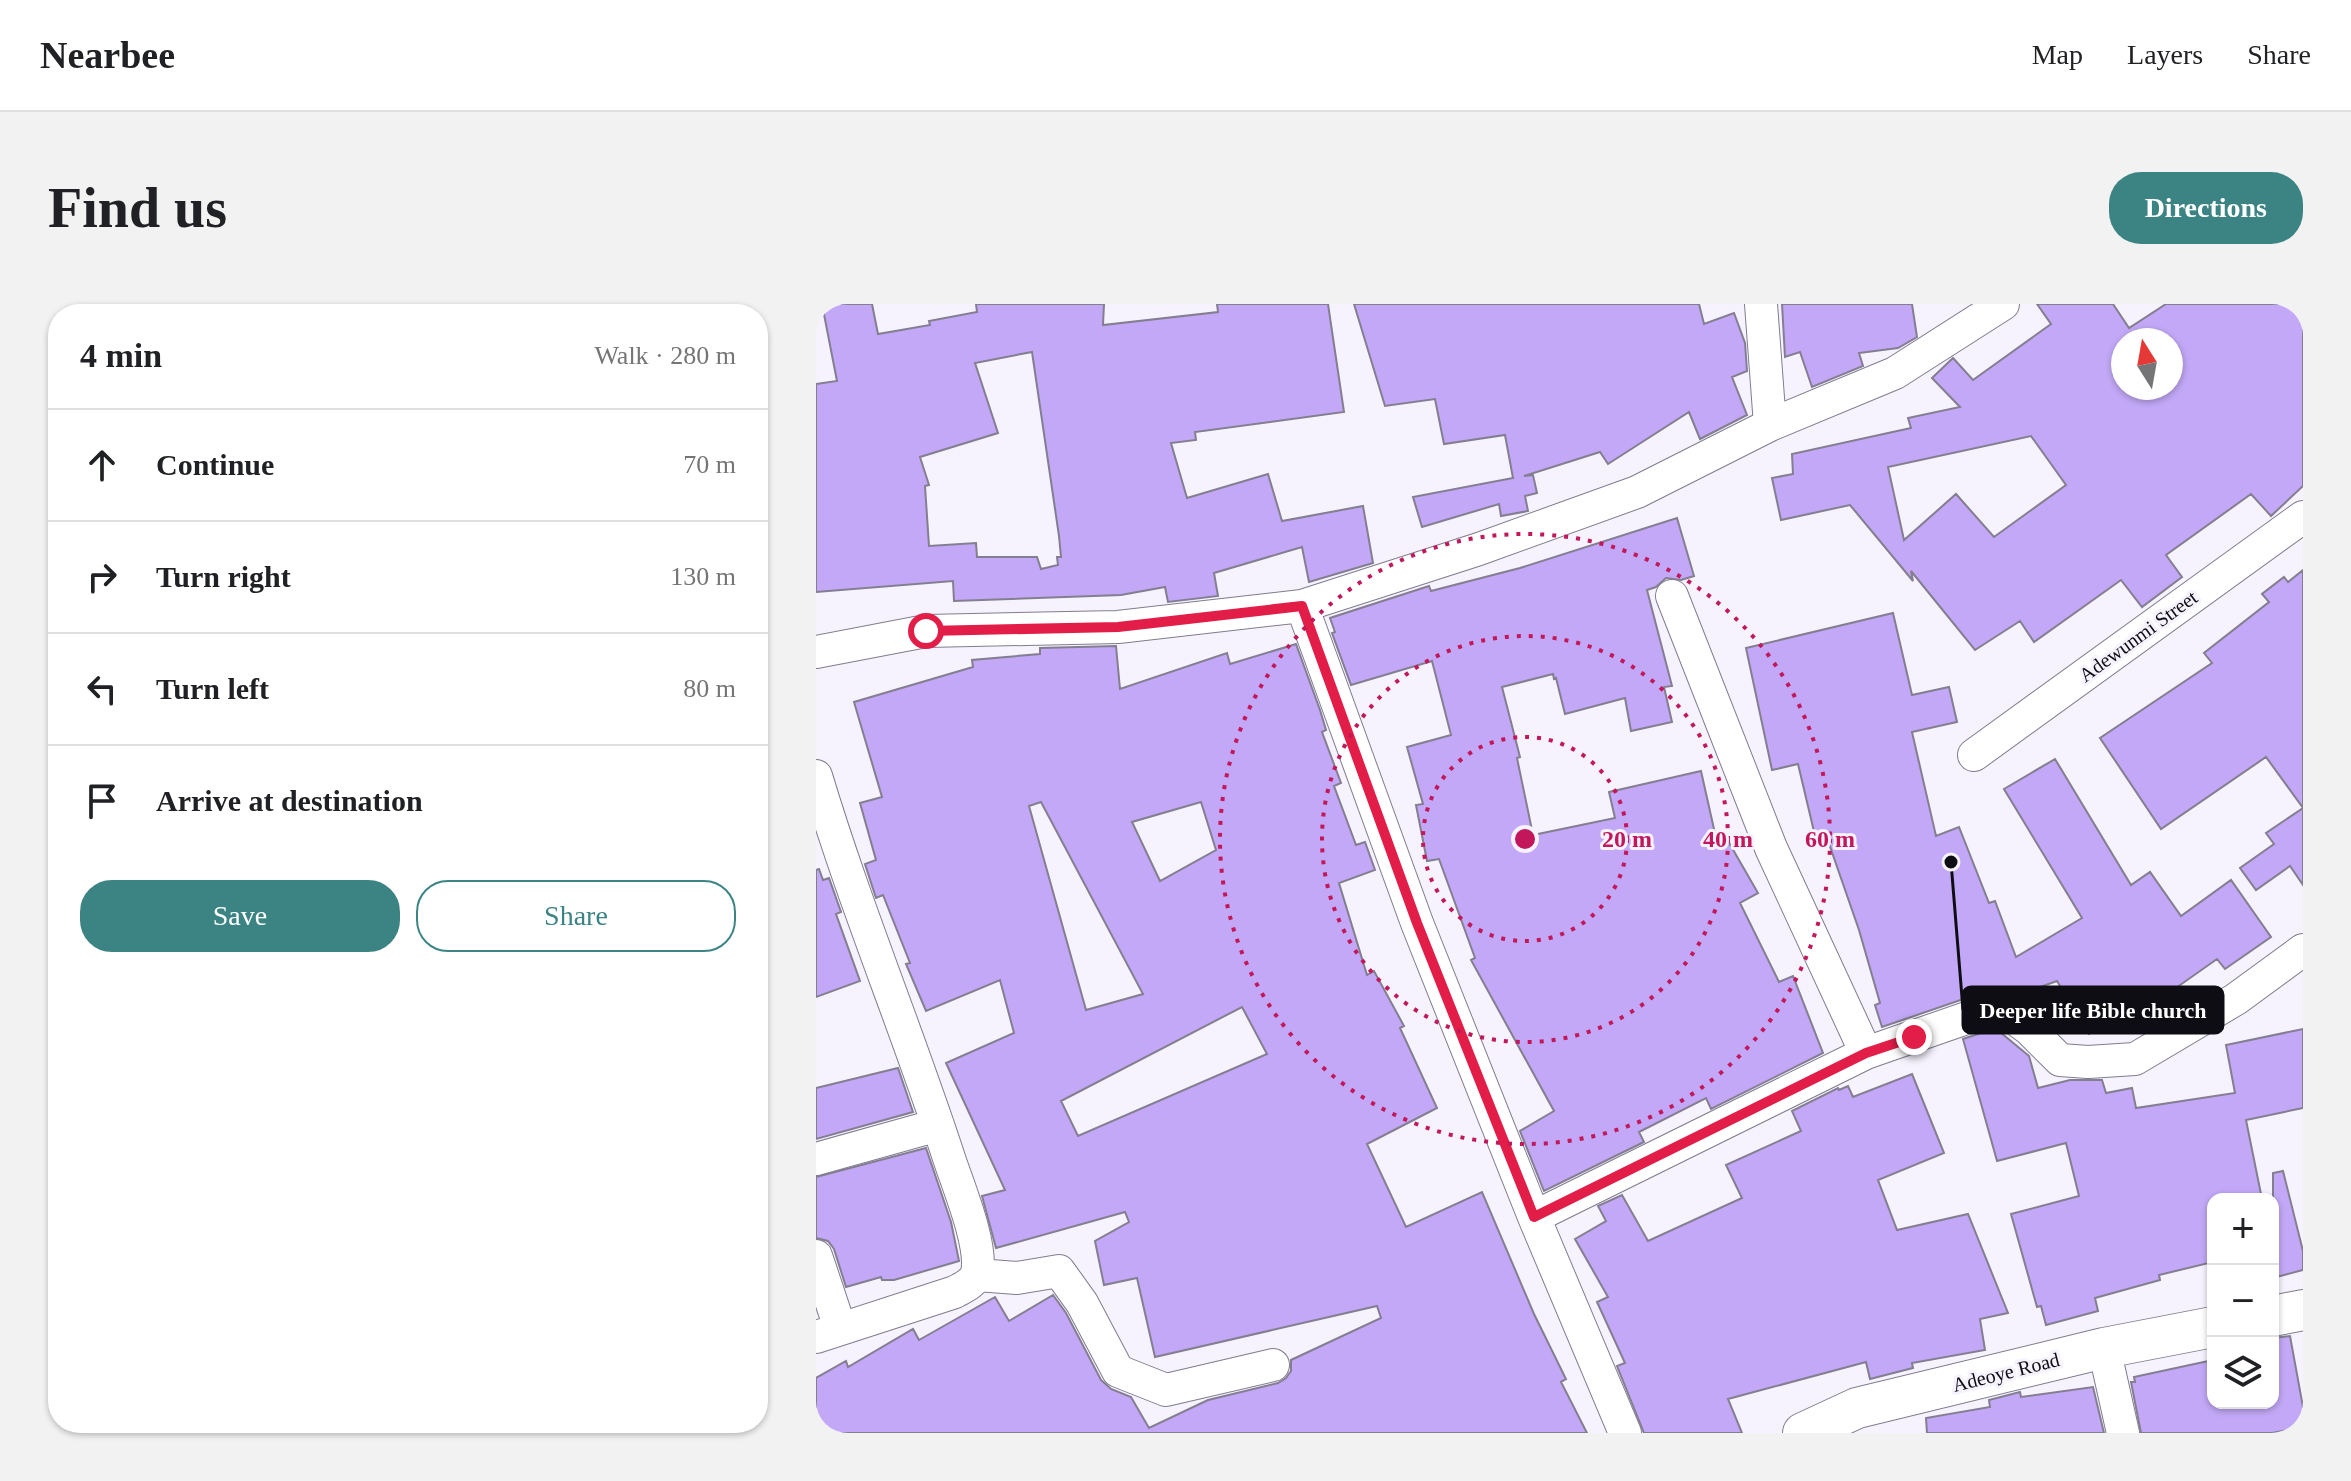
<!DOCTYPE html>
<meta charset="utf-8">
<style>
body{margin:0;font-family:"Times New Roman",serif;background:#f2f2f2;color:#202124}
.controls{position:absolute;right:24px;bottom:24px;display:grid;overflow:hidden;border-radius:16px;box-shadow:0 2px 6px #0004}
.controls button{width:72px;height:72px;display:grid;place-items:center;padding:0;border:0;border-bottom:2px solid #e0e0e0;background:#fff;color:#202124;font:40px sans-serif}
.compass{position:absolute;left:1295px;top:24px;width:72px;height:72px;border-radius:50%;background:#fff;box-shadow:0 2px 6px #0004;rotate:349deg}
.stop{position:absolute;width:24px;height:24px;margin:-18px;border:6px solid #e11d48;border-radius:50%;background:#fff}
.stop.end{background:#e11d48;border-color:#fff;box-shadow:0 2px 8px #0008}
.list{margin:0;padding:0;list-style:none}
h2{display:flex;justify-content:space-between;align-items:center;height:104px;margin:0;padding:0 32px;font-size:34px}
h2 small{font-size:26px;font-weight:400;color:#757577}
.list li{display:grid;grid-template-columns:52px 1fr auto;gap:24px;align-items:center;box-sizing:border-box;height:112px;padding:0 32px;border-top:2px solid #e0e0e0}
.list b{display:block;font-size:30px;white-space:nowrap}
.list em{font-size:26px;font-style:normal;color:#757577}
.actions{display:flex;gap:16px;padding:24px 32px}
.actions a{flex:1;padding:18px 0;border:2px solid #3c8483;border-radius:32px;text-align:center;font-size:28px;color:#3c8483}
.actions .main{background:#3c8483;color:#fff}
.icon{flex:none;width:44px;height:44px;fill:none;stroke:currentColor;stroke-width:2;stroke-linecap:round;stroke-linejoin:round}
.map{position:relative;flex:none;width:1487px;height:1129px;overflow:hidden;border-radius:32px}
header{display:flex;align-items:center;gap:48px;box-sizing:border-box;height:112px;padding:0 40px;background:#fff;border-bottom:2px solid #e0e0e0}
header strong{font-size:38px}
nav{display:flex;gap:44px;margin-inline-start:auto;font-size:28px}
.intro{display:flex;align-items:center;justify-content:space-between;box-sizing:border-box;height:192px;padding:0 48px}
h1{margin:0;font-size:56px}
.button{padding:20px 36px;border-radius:32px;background:#3c8483;color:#fff;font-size:28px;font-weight:700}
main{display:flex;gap:48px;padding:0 48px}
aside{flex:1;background:#fff;border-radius:32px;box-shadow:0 2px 6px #0004}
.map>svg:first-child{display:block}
.building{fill:#c2a8f6;stroke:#837e90;stroke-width:2;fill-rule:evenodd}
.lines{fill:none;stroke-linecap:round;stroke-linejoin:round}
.minor-casing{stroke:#817c8e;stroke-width:34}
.tertiary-casing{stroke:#817c8e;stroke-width:42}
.minor{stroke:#fff;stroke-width:32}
.tertiary{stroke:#fff;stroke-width:40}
.route{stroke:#e11d48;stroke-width:10}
.ring{fill:none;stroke:#c2185b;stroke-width:4;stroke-dasharray:4 8}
.labels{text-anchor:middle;stroke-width:6;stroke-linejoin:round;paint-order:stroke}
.street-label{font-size:20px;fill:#0f0d14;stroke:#f6f2fe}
.centre{fill:#c2185b;stroke:#f6f2fe;stroke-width:4}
.ring-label{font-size:24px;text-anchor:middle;font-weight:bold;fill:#c2185b;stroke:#f6f2fe;stroke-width:6;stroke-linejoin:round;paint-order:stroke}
.leader{fill:none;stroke:#0f0d14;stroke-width:3}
.callout-dot{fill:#0f0d14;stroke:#f6f2fe;stroke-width:3}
.callout{fill:#0f0d14;stroke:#0f0d14;stroke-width:3}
.callout-label{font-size:22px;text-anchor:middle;font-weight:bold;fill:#fff}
</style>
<header>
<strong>Nearbee</strong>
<nav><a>Map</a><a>Layers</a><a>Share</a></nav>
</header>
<div class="intro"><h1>Find us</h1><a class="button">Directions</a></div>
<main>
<aside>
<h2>4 min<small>Walk · 280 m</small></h2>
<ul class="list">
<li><svg class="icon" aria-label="ahead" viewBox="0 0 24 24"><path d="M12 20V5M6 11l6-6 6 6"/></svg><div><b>Continue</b></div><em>70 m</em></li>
<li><svg class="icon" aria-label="right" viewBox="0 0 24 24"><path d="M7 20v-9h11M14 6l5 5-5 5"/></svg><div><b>Turn right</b></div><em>130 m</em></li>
<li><svg class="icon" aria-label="left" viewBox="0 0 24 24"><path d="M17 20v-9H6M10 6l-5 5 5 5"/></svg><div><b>Turn left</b></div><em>80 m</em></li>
<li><svg class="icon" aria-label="arrive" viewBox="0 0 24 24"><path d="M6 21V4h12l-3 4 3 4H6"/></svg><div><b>Arrive at destination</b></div></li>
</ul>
<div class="actions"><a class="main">Save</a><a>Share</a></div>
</aside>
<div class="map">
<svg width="1487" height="1129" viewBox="0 0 1487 1129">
<rect width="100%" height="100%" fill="#f6f2fe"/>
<path class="building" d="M6,0H56L62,30L114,21L113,17L161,8L160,0H288L287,21L402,8L401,0H512L528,108L379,128L380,136L355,139L371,194L452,170L466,217L547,202L557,259L493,278L486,243L398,269L402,292L352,298L349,283L305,291L138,297L137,277L0,288V80L21,77ZM216,48L243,232L245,253H241L242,261L225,265L221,253H161L160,239L113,242L109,182L113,181L104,153L182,129L159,59Z
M538,0H883L888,20L918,9L929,39L931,67L916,73L931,111L884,135L873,108L792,160L784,148L708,172L717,171L721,189L709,192L712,207L685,212L683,200L606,223L597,193L697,174L689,131L628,140L619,95L569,102Z
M966,0H1096L1101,33L1082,44L1043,49L1047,62L996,83L984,48L969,53Z
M1221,0H1297L1313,24L1350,0H1487V182L1455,212L1435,190L1350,251L1366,273L1326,303L1305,276L1218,338L1204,317L1159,346L1095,267L1097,277L1034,201L965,216L956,174L977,170L976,150L1095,124L1092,114L1144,103L1116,74L1137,54L1157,76L1235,20ZM1307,36H1355V84H1307ZM1215,132L1250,181L1178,233L1140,190L1088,236L1072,163Z
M861,214L878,272L865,276L850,274L840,283L831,286L856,382L848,383L856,418L815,427L809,394L749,410L740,374L738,375L737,370L686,383L704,453L701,454L717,531L799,514L793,488L885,467L902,543L912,537L942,589L924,599L963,678L977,672L1007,749L895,805L890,794L823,828L828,838L728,887L704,827L738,807L655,656L659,654L623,555L611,557L600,501L607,500L591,443L635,431L616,357L535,381L516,329L519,328L514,314L613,282L615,287L704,264Z
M1487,266V581L1474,562L1440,586L1424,564L1458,540L1450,529L1487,504L1450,453L1345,525L1284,434L1396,359L1388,349L1453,298L1446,290L1468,273L1472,278Z
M1077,309L1096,391L1133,383L1141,418L1096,428L1120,532L1143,523L1173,599L1179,597L1200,653L1266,614L1188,485L1239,455L1315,581L1334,568L1365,612L1415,576L1455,633L1409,665L1401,655L1350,691L1346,686L1273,730L1241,677L1199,692L1162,690L1066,723L1059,701L1064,699L1043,626L1011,534L1000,536L982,460L956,466L930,344Z
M480,340L504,406L510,426L506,428L525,479L518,482L540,541L549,538L559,566L523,579L551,671L558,667L588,722L584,724L621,804L551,840L590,923L666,888L718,1010L750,1075L745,1078L771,1129H7L0,1118V1074L30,1057L32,1063L97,1025L103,1036L179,993L193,1017L237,991L250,1009L285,1076L295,1085L315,1093L333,1124L392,1096L462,1079L470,1074L475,1067V1056L565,1014L561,1002L339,1053L321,974L288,981L279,937L313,918L309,908L180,944L166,892L189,886L130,759L198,729L184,676L110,707L90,660L94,659L67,591L60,594L49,560L60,556L44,499L66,493L38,398L157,363L156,356L224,350V344L300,342L304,385L411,349L414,360ZM225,498L327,690L270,706L213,502ZM385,498L400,546L344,577L316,518ZM426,703L451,750L262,832L245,797Z
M3,565L7,576L13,574L25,608L20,610L44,677L0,693V566Z
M1487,725V804L1430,816L1446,895H1397V958L1343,971L1344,976L1279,994L1282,1007L1230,1021L1225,1002L1221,1003L1195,910L1263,892L1250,839L1181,857L1147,735L1171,727L1184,728L1213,752L1222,784L1254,776H1286L1290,789L1316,784L1320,804L1419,789L1410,741Z
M82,764L97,808L0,835V784Z
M1096,770L1128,849L1062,876L1081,926L1152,910L1192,1009L1164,1015L1169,1046L1096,1059L1097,1064L1054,1075L1050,1058L912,1095L926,1129H828L801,1062L809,1059L781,998L792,993L759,935L790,917L782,902L806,891L832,937L926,894L910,861L985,827L976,807L1022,784L1023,786L1032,782L1037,793Z
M110,844L135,918L143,957L78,976H66L65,973L30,983L18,945L12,937L0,934V873Z
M1467,867L1487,947V966L1457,974V869Z
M1474,1032L1487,1103V1123L1456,1129H1325L1315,1078H1319L1318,1073L1397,1056V1099H1457V1034Z
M1277,1083L1288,1129H1111L1110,1114L1174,1103L1173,1096L1204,1088L1205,1093Z"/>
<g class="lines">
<defs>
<path id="minor" d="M945,0L954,121
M856,292L955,544L1050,749
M486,302L601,619L718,913L809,1129
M0,348L110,327L302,323L486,302L663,245L821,188L954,121L1079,69L1187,0
M1158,451L1487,213
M0,472C39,602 92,728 134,857C143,884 167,942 161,969C158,979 148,983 139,988L0,1033
M0,855L122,821
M718,913L1050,749L1168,708L1191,709L1213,725L1244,756L1272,758L1319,755L1420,695L1487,646
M0,952L24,1024
M161,971L201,974L243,967L266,999L302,1067L350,1086L457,1061
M1288,1044L1307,1129"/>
<path id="tertiary" d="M1457,1012L1487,1006
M987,1129L1041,1104L1288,1044L1397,1023"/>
</defs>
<use href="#minor" class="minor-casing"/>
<use href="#tertiary" class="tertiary-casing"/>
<use href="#minor" class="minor"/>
<use href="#tertiary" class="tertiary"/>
</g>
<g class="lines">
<path class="route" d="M110,327L302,323L486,302L601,619L718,913L1050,749L1098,733"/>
</g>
<g class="ring">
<circle cx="709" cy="535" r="102"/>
<circle cx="709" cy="535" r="203"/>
<circle cx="709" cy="535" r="305"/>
</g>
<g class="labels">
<g class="street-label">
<text transform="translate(1322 332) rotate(-36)" y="7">Adewunmi Street</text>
<text transform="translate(1190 1068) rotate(-14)" y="7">Adeoye Road</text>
</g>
</g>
<circle cx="709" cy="535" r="12" class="centre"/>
<g class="ring-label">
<text x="811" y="543">20 m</text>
<text x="912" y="543">40 m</text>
<text x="1014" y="543">60 m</text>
</g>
<path class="leader" d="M1135 558L1147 706"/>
<circle class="callout-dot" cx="1135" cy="558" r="8"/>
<rect class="callout" x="1147" y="683" width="260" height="46" rx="8"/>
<g class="callout-label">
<text x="1277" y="714">Deeper life Bible church</text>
</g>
</svg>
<div class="controls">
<button>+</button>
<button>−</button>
<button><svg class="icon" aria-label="layers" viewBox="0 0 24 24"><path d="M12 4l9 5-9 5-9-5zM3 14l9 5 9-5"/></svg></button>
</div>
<svg class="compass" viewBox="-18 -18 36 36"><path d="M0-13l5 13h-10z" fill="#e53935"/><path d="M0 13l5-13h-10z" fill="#757577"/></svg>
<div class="stop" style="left:110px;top:327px"></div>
<div class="stop end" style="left:1098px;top:733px"></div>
</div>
</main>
